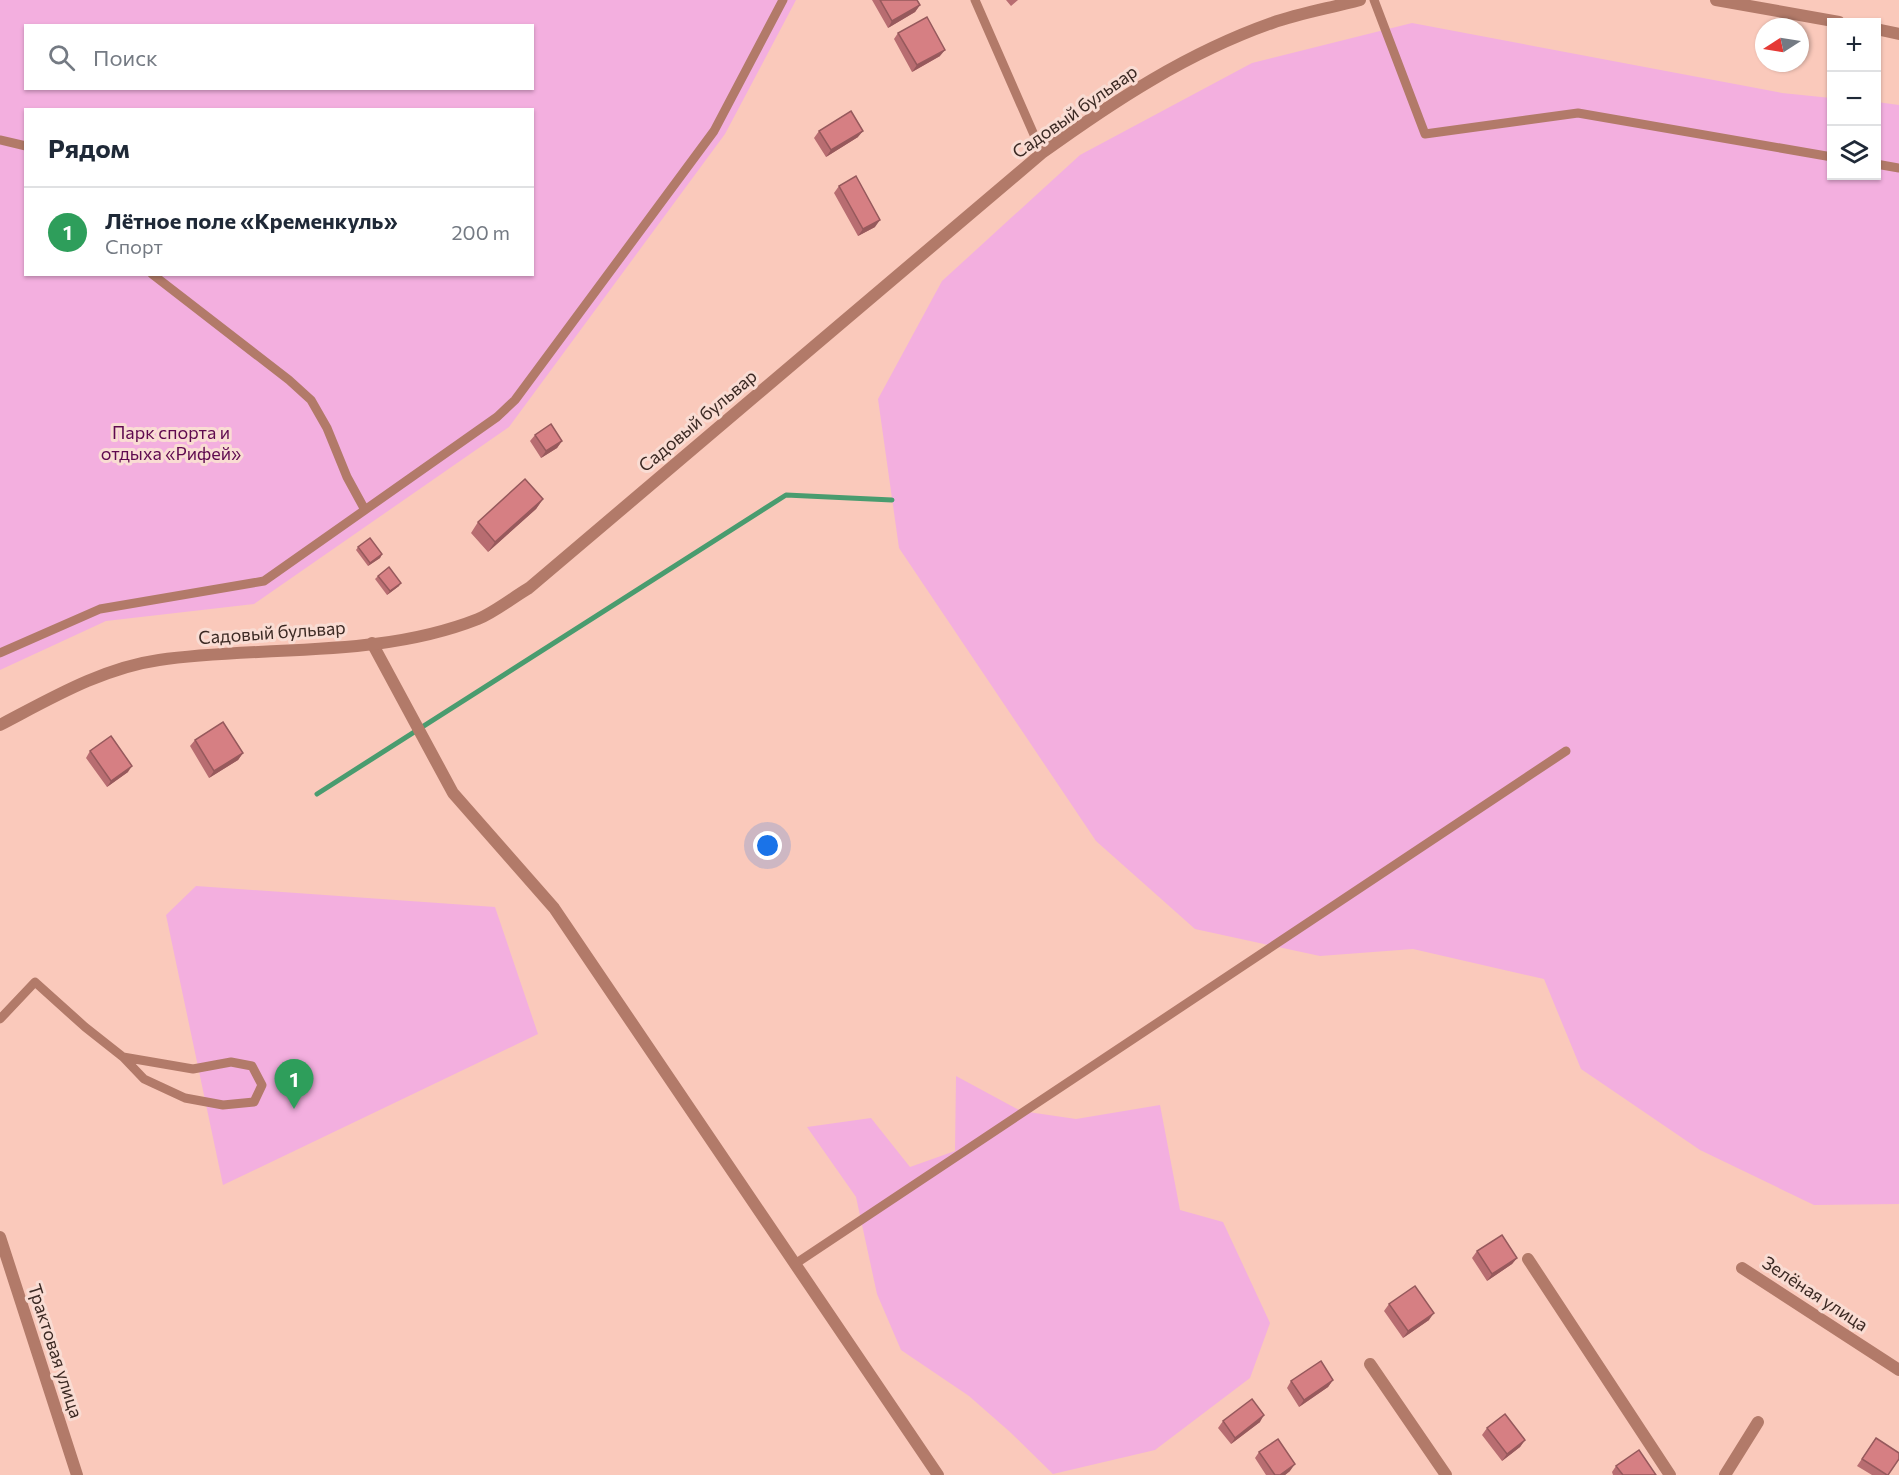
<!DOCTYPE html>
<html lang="ru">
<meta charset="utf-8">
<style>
body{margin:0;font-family:Commissioner,sans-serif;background:#f2f2f3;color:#1f2937}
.controls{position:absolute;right:18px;top:18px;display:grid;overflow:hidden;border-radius:0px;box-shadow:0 2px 4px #0004}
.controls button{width:54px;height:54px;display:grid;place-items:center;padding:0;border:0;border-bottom:2px solid #e0e1e3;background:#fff;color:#1f2937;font:30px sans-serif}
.compass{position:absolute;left:1755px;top:18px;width:54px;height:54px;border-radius:50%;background:#fff;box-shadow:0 2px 4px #0004;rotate:258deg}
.you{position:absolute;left:768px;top:846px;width:21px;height:21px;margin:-15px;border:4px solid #fff;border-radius:50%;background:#1a73e8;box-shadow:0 0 0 9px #1a73e833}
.badge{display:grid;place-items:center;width:39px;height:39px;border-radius:50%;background:#1a73e8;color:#fff;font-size:20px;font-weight:700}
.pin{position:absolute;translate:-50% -50px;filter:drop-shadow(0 2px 3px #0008)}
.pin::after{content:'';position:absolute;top:32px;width:21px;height:18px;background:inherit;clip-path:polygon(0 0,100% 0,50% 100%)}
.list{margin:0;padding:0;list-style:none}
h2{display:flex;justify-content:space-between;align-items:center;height:78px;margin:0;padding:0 24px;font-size:26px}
h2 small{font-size:20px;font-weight:400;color:#747a83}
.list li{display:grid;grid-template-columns:39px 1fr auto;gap:18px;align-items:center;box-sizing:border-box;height:90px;padding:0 24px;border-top:2px solid #e0e1e3}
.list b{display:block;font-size:22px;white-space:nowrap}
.list p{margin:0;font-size:20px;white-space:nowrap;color:#747a83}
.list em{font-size:20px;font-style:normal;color:#747a83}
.icon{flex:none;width:33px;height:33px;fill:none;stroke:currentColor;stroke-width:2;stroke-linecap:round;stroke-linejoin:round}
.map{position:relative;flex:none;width:1899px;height:1475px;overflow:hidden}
.search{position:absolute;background:#fff;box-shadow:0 2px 4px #0004;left:24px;top:24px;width:510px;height:66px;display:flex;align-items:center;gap:15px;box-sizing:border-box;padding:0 21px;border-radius:0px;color:#747a83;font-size:22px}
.panel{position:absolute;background:#fff;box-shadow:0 2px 4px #0004;left:24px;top:108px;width:510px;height:168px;border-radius:0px}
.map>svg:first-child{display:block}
.green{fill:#f3afdf;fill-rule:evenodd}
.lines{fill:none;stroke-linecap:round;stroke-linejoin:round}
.stream{stroke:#499c6f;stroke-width:5}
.service{stroke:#b27a69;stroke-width:9}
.minor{stroke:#b27a69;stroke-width:12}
.tertiary{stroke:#b27a69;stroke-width:12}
.wall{fill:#b86d71}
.shaded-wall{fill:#96595c}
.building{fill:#d67f83;stroke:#96595c;stroke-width:1.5}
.labels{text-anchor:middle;stroke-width:6;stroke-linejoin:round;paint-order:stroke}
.street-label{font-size:18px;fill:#3b2923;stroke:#f9dcd3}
.park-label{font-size:18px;fill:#5f0a4f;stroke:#f9dcd3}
</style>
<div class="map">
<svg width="1899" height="1475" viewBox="0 0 1899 1475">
<rect width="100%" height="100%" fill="#fac9bb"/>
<path class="green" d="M0,0H796L725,134L509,427L254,604L106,621L0,670ZM26,26H532V88H26ZM26,110H532V274H26Z
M1412,23L1782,93L1831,98L1832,176H1876L1877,102L1899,105V1204L1814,1205L1700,1150L1581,1069L1544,979L1413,949L1320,956L1195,929L1096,841L899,548L878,399L942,281L1080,155L1252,63Z
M196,886L495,907L538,1034L223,1185L166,915Z
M956,1076L1021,1111L1076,1119L1160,1105L1180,1210L1223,1222L1270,1323L1250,1378L1155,1450L1053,1474L1010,1432L969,1396L901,1350L877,1294L856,1197L807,1127L871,1118L910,1167L955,1151Z"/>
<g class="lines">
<path class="stream" d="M317,794L786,495L892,500"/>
<path class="service" d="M975,0L1042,153
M1374,0L1425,134L1578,113L1832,157
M0,140L26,146
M1876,164L1899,168
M152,274L289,380L311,400L327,428L347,477L365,510
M0,653L100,609L264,581L497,417L515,400L714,131L783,0
M0,1019L35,982L85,1027L123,1057L144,1079L185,1098L223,1105L254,1102L262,1085L252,1066L231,1062L193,1069L123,1057
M795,1264L1566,751"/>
<path class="minor" d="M372,643L453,793L554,908L938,1475
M0,1237L77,1475
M1528,1259L1670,1475
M1742,1268L1899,1370
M1370,1364L1446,1475
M1725,1475L1758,1422"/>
<path class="tertiary" d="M1716,0L1839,22
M1876,29L1899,34
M0,725C50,699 102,668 159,660C264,645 377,659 478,619C495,612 512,598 529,588L1042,153C1114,101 1187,53 1272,23C1300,13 1331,8 1360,0"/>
</g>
<path class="wall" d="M872,0H917L920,5L915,12L888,28Z
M1006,0H1018L1011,6Z
M898,33L940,56L912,72L894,39Z
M819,131L858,137L826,157L814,138Z
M839,186L875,227L858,236L834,193Z
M535,435L562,441L557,448L541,458L530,441Z
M543,499L536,509L488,552L471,533L478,522Z
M358,547L382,554L380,558L368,566L356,550Z
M378,576L399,586L387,595L375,579Z
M195,740L243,753L238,760L209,778L190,746Z
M90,751L128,772L107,787L86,758Z
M1477,1251L1517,1258L1512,1264L1487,1281L1472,1258Z
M1389,1304L1429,1320L1403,1338L1384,1311Z
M1333,1380L1328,1387L1299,1407L1287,1388L1291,1381Z
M1223,1421L1260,1422L1231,1444L1218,1428Z
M1487,1428L1525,1440L1520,1447L1502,1461L1482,1435Z
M1876,1438L1888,1475H1872L1857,1466Z
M1259,1452L1290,1471L1285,1475H1266L1255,1458Z
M1616,1466L1656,1475H1613L1612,1472Z"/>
<path class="shaded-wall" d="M920,5L915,12L888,28L892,21Z
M945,50L940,56L912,72L917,65Z
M863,131L858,137L826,157L831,150Z
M880,220L875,227L858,236L863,229Z
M562,441L557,448L541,458L546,451Z
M543,499L536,509L488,552L495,542Z
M382,554L380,558L368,566L370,563Z
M401,583L399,586L387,595L390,591Z
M243,753L238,760L209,778L214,771Z
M132,766L128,772L107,787L111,781Z
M1517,1258L1512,1264L1487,1281L1492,1274Z
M1434,1313L1429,1320L1403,1338L1408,1331Z
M1333,1380L1328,1387L1299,1407L1304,1400Z
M1264,1415L1260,1422L1231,1444L1235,1438Z
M1525,1440L1520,1447L1502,1461L1507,1454Z
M1295,1464L1290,1471L1285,1475H1280Z"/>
<path class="building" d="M880,0H917L920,5L892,21Z
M927,17L945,50L917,65L898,33Z
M851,111L863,131L831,150L819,131Z
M856,176L880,220L863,229L839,186Z
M551,424L562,441L546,451L535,435Z
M525,479L543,499L495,542L478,522Z
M370,538L382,554L370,563L358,547Z
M389,567L401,583L390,591L378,576Z
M223,722L243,753L214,771L195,740Z
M111,736L132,766L111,781L90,751Z
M1502,1235L1517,1258L1492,1274L1477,1251Z
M1415,1286L1434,1313L1408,1331L1389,1304Z
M1321,1361L1333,1380L1304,1400L1291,1381Z
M1252,1399L1264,1415L1235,1438L1223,1421Z
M1505,1414L1525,1440L1507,1454L1487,1428Z
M1876,1438L1899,1453V1459L1888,1475H1887L1862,1459Z
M1278,1439L1295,1464L1280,1475H1275L1259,1452Z
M1639,1450L1656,1475H1623L1616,1466Z"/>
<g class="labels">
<g class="street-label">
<text transform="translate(1075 112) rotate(-35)" y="6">Садовый бульвар</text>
<text transform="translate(698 421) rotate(-40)" y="6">Садовый бульвар</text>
<text transform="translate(272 633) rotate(-4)" y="6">Садовый бульвар</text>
<text transform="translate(1815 1294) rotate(33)" y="6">Зелёная улица</text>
<text transform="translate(55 1351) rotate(72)" y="6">Трактовая улица</text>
</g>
<g class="park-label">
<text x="171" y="439">Парк спорта и<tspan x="171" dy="21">отдыха «Рифей»</tspan></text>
</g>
</g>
</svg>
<div class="controls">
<button>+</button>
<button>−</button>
<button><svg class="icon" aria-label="layers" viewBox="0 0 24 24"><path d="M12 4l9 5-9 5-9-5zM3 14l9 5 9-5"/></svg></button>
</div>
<svg class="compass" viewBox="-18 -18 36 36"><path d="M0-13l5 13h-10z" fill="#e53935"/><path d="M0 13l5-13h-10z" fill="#747a83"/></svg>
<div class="you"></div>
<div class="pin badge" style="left:294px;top:1109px;background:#2e9e5b">1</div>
<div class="search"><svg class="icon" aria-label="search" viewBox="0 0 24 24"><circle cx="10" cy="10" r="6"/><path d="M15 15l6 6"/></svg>Поиск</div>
<section class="panel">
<h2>Рядом<small></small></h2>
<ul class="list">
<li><span class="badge" style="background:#2e9e5b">1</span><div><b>Лётное поле «Кременкуль»</b><p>Спорт</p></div><em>200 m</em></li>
</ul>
</section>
</div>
